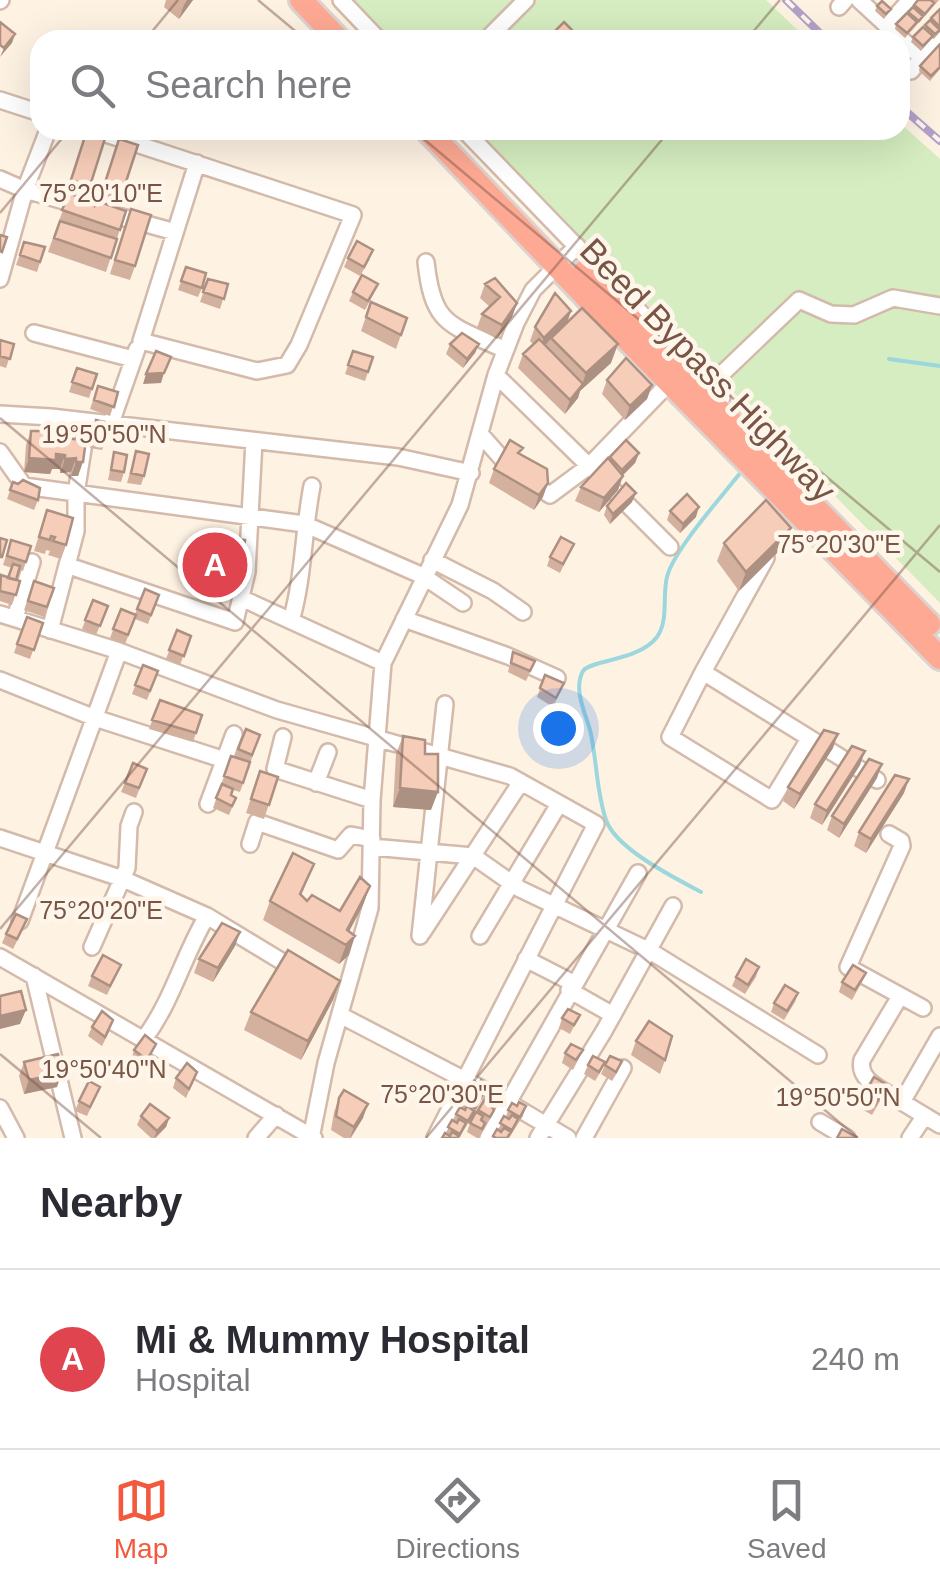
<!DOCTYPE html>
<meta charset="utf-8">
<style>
body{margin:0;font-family:Helvetica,sans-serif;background:#f2f2f3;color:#2b2b33}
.you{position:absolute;left:558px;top:728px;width:35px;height:35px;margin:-25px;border:8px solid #fff;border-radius:50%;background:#1a73e8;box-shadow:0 0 0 15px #1a73e833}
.badge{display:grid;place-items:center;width:65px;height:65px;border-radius:50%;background:#f3593d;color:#fff;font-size:32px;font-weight:700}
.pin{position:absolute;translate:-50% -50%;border:5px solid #fff;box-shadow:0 2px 10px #0006}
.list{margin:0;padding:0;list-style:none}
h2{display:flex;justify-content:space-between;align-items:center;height:130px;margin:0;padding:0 40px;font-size:42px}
h2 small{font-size:32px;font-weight:400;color:#7c7c81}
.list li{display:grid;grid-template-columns:65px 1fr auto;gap:30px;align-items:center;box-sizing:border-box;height:180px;padding:0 40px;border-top:2px solid #e1e1e2}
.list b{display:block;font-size:38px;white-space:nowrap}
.list p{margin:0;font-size:32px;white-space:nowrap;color:#7c7c81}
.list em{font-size:32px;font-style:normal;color:#7c7c81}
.icon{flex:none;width:55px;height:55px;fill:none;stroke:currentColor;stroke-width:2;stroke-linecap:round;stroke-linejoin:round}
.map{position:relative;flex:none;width:940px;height:1138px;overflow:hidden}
.search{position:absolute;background:#fff;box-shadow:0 10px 40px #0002;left:30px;right:30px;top:30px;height:110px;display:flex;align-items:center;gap:25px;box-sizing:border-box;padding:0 35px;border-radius:30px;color:#7c7c81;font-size:38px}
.sheet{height:310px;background:#fff}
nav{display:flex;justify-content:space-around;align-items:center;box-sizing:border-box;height:140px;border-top:2px solid #e1e1e2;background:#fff;font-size:28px;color:#7c7c81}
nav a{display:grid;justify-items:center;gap:5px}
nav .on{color:#f3593d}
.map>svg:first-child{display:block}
.green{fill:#d5edc0}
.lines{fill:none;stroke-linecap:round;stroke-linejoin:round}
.stream{stroke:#9bd7dc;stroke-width:4}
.minor-casing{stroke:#d3baab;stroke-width:20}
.highway-casing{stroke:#dcd3cf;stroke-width:28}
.minor{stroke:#fff;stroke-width:15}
.highway{stroke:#fea994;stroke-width:22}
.rail-casing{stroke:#b3a0c9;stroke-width:8}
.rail{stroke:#fff6eb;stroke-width:4;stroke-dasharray:11;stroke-linecap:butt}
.wall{fill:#d4b09e}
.shaded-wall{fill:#ac9081}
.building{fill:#f6cdb8;stroke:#ac9081;stroke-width:2.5}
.ticks{fill:none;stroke:#795546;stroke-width:2.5;stroke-opacity:0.45}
.labels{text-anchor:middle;stroke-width:9;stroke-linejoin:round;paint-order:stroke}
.street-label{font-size:35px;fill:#795546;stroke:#fff6eb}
.ticks-label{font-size:25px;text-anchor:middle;fill:#795546;stroke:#fff6eb;stroke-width:9;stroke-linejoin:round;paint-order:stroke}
</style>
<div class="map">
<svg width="940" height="1138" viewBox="0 0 940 1138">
<rect width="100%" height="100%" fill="#fef2e3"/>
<path class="green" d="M348,0H766L808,40H387Z
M900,123L940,159V603L476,130H900Z"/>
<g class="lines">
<path class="stream" d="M889,359L940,366
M701,892C675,878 616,849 606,820C596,791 597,759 590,730C585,712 573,689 583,671C590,660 639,661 657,637C669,620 662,596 667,577C673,551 723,495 741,472"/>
<defs>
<path id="minor" d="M341,0L379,40
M859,0L922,58
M0,1L1,0
M839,7L845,0
M887,26L910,0
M486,40L526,0
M911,71L940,36
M0,100L40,113
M48,130L25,190L85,207
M94,130L353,215L299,345L287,365L257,371L141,341L197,163
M464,130L722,397
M0,179L25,190L0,279
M107,213L175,232
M426,262C433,327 450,324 505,350
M34,333L133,359
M496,375L589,466L669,383
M705,390L799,300L831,314L854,315L893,298L940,306
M0,414L51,417L398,457L471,473
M110,426L137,349
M482,436L512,470
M0,452L24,486L304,524L423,576L463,603
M531,483L550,495L589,466L670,547
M766,558L703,672L877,780
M432,560L493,591L523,612
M69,566L235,622L247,572L254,441
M241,598L383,663
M0,614L119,651L277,710L510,776L596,824L435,1138
M15,618L32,562
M404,619L508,656L557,678
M291,621C304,576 303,532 312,486
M50,630L76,531V494L87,423
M703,672L670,737L772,800L809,739
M0,680L95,718L240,765
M283,737L275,769L372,800
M316,783L328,752
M208,804L234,734
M889,834L901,841L902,846L848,967L923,1008
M0,838L123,879L207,916L296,970
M250,844L257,822L338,850L351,835L372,839
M372,847L473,856L520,889L650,951L818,1055
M20,921L119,651
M422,933L521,782
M420,936L445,704
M480,936L559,804
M92,947L127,868L129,826L134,812
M0,957L314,1138
M526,959L573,983
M34,976L73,1138
M569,990L613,1015
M899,998L862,1060C857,1082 886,1091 902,1102
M340,1015L509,1103L568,1138
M940,1036L902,1102L940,1125
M144,1039C173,1000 183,956 207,916
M0,1108L16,1138
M820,1122L847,1138
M256,1138L276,1115
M311,1138L326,1063L370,908L372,800L383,663L460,505L496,375L516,323L533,290L577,246
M488,1138L638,873
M538,1138L604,1031L673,906
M584,1138L623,1068
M910,1138L924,1117"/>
<path id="highway" d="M301,0L339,40
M427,130L611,323L940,658
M584,272L929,624"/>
</defs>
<use href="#minor" class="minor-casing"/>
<use href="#highway" class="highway-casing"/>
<use href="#minor" class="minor"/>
<use href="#highway" class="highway"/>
<defs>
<path id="rail" d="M786,0L827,40
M900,106L940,141"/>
</defs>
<use href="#rail" class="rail-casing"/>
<use href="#rail" class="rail"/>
</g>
<path class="wall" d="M166,0H193L179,19L164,7Z
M918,0H939L905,38L895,29L896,24L908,14Z
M877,6L891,9L884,19L875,11Z
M940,9V32L934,39L932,38L921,51L911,42L913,37L924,28Z
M940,44V69L930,81L919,71L920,66Z
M87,130L107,132L87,196L67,189Z
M119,139L138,145L118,204L99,198Z
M69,193L96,205L126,211L106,272L48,252Z
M126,223L135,266L130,280L110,274Z
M24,242L45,247L37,272L16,265Z
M348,258L370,259L360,276L344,267Z
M186,267L202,288L198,297L178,290Z
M208,279L228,284L220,309L200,302Z
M485,284L517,303L512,317L497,339L477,328L482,314L490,307L480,298Z
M353,292L374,293L365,310L349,301Z
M371,302L407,318L396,349L361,331Z
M571,311L567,323L611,363L580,391L578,398L565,414L518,368L523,354L533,344L530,341L535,327Z
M0,340L14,344L6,368L0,366Z
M450,344H479L475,353L463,368L446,354Z
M353,351L373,357L365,381L345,374Z
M77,368L92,389L89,398L69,392Z
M607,380L652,385L647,399L625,420L602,394Z
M98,386L118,392L110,416L90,409Z
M96,420L106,441L102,450L90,448Z
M31,431L57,443L86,440L78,476H71V472L60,473V469H52L50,474L24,472L26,445Z
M136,451L144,476L141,485L127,483Z
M114,452L124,472L121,482L108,480Z
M639,453L635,463L623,475L618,490L599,512L575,501L581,487L610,457Z
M520,454L543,497L534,510L489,483L494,469Z
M13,482L38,500L34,510L7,499Z
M632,502L610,524L604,515L607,506Z
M47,510L66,545L61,559L48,555L50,551L46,550L45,554L34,551Z
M670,511L696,517L680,533L667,520Z
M791,528L784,546L739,591L717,561L724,543Z
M200,534L241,568L236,582L181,574L183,561L188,547L195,548Z
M11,540L31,546L23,571L19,570L16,580L20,581L12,605L0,601V577H8L12,568L3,565Z
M574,544L560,573L547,566L550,557Z
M34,581L54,588L44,617L24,610Z
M145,589L159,595L148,624L135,619L125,644L110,638L121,609L135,614Z
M93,600L108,606L96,635L82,629Z
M43,623L30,659L14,653L17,644Z
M177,630L191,636L180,665L166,659Z
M513,652L535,661L526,681L508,672Z
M143,665L158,671L147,700L132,694Z
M545,675L564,683L553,707L537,697Z
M160,700L202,715L193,742L149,729Z
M246,729L260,735L240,792L233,790L231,795L236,798L229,815L213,808L231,756L235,757Z
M403,736L425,754L431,810L393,807L396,754Z
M833,748L794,809L783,801L788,787Z
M865,751L860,765L822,825L810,818L815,804Z
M133,763L147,769L136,798L121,792Z
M260,771L278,777L264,819L246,813Z
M877,778L839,838L827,830L832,816Z
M904,793L866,853L854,846L859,832Z
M314,864L301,896L307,901L340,911L370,886L363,905L349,931V955L339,964L263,920L270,901Z
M23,929L13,949L2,943L6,934Z
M240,932L235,946L213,982L194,973L199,959Z
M121,965L107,995L88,986L92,976Z
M759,967L756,977L745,994L732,986L736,977Z
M866,973L862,982L852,1000L839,992L842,982Z
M340,981L333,1000L301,1060L244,1030L251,1012Z
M798,993L795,1002L784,1020L771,1012L774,1003Z
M580,1015L570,1034L559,1028L562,1018Z
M92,1027L110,1030L102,1046L88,1036Z
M636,1041L665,1060L660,1074L631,1055Z
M156,1044L144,1070L131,1060L134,1050Z
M583,1050L573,1070L562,1063L565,1053Z
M24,1062L57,1087L24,1094L19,1076Z
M588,1065L601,1071L595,1081L584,1074Z
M605,1065L618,1071L612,1081L601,1074Z
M197,1072L186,1098L173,1088L176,1078Z
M100,1087L87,1116L75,1111L79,1101Z
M470,1088L485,1094L478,1107L459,1138H442L454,1121Z
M498,1090L496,1095L500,1097L497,1106L479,1138H477L467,1132L470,1123L485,1097Z
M884,1094L872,1115L858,1107L862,1097Z
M339,1098L363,1118L351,1138H344L331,1130L334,1112Z
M517,1106H526L523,1116L509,1138H492L506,1117L508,1110Z
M141,1116L169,1118L166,1127L156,1138H151L137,1125Z"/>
<path class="shaded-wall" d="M187,0H193L179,19L184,5Z
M15,34L12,43L0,57L4,48Z
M517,303L512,317L497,339L502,325Z
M571,311L566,325L551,338L549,341L538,352L544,338Z
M479,344L475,353L463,368L467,359Z
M618,344L611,363L580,391L578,398L565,414L570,400L582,385L586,373Z
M164,373L161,383L143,384L146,374Z
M652,385L647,399L625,420L630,406Z
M639,453L635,463L619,479L622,470Z
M56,454L65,455L60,469H52L50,474L24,472L29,458Z
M76,458L71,472L60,473L65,459Z
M76,462H83L78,476H71Z
M623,476L618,490L599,512L604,498Z
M548,483L543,497L534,510L539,495Z
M636,493L632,502L610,524L613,514Z
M699,507L696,517L680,533L683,524Z
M791,528L784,546L739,591L746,572Z
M187,560L241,568L236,582L181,574Z
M838,734L833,748L794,809L800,794Z
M865,751L860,765L822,825L827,811Z
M882,764L877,778L839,838L844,824Z
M909,779L904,793L866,853L871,839Z
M400,788L438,792L431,810L393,807Z
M370,886L363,905L343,943L347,930Z
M240,932L235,946L213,982L218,968Z
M355,936L349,955L339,964L346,945Z
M340,981L333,1000L301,1060L308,1041Z
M26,1010L20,1024L0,1029V1016Z
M62,1073L57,1087L24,1094L29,1080Z
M368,1104L363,1118L350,1138L354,1127Z
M169,1118L166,1127L154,1138L157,1131Z"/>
<path class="building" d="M918,0H931L934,3L925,14L914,5Z
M882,1L891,9L886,14L877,6Z
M913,7L923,16L919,21L908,12Z
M940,9V27L931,18Z
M907,13L917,22L907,33L896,24Z
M930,20L940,30L935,34L925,25Z
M0,22L15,34L4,48L0,45Z
M564,22L581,39L546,40Z
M923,27L933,36L923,46L913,37Z
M940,44V67L931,76L920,66Z
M87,130H101L107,132L90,186L71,180Z
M119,139L138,145L122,194L103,189Z
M96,190L101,191L96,205L100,202L126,211L120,230L62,210L69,193L92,202Z
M131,209L151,215L135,266L115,260Z
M60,221L117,239L111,258L54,238Z
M0,235L7,237L2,252L0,251Z
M357,241L373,250L364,267L348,258Z
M24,242L45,247L40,262L20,255Z
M186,267L206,273L202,288L181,281Z
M362,275L378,284L368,301L353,292Z
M495,278L517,303L502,325L482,314L500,297L485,284Z
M208,279L228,284L224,299L203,292Z
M555,293L571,311L544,338L535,327Z
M371,302L407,318L401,335L366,317Z
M582,308L618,344L586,373L551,338Z
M462,333L479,344L467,359L450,344Z
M539,339L583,384L570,400L523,354Z
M0,340L14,344L10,359L0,356Z
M156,351L171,357L164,373L146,374Z
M353,351L373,357L368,372L348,365Z
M626,358L652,385L630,406L607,380Z
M77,368L97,374L92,389L72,382Z
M98,386L118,392L114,407L94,400Z
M96,420L109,423L106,441L93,438Z
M31,431H53L58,433L57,443L60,438L86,440L83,462H76V458L65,459V455L56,454V460L29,458Z
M510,440L523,448L518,453L547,469L548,483L539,495L494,469Z
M626,440L639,453L622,470L610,457Z
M136,451L149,454L144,476L131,473Z
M114,452L127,455L124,472L111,470Z
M608,458L623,476L604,498L581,487Z
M23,480L40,488L38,500L10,490L13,482L18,484Z
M626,483L636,493L613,514L607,506Z
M687,494L699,507L683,524L670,511Z
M766,500L791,528L746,572L724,543Z
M47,510L73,518L66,545L53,541L55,537L51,536L50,540L39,537Z
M200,534L245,540L241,568L187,560L188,547L198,548Z
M561,537L574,544L563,564L550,557Z
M0,538L7,540L2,557H0Z
M11,540L31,546L26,562L7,556Z
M13,564L20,566L16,580L8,578Z
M1,575L20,581L16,595L0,591Z
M34,581L54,588L47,607L28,601Z
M145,589L159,595L151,615L137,609Z
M93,600L108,606L100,626L85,620Z
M121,609L136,615L128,635L113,629Z
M27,617L43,623L34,650L17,644Z
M177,630L191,636L184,656L169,650Z
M513,652L535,661L530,671L511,663Z
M143,665L158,671L150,691L135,685Z
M545,675L564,683L556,698L540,688Z
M160,700L202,715L196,733L152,720Z
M246,729L260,735L252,755L238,749Z
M824,730L838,734L800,794L788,787Z
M403,736L425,740V754H438V792L400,788Z
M852,746L865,751L827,811L815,804Z
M231,756L250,762L243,783L224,776Z
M869,759L882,764L844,824L832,816Z
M133,763L147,769L139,788L125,783Z
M260,771L278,777L269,805L251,799Z
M895,775L909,779L871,839L859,832Z
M222,784L233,789L231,795L236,798L232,806L216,798Z
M293,853L314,864L300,894L307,901L312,895L340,911L360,877L370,886L347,930L355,936L346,945L270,901Z
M16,914L27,919L17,939L6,934Z
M222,923L240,932L218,968L199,959Z
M288,950L340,981L308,1041L251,1012Z
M103,955L121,965L110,986L92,976Z
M746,959L759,967L748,985L736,977Z
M853,965L866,973L855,990L842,982Z
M785,985L798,993L787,1011L774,1003Z
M21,991L26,1010L0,1016V996Z
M568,1009L580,1015L574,1025L562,1018Z
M102,1011L113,1020L105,1037L92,1027Z
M649,1021L672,1036L665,1060L636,1041Z
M145,1035L156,1044L147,1060L134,1050Z
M571,1044L583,1050L576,1060L565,1053Z
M58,1054L62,1073L29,1080L24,1062Z
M593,1056L605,1062L599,1072L588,1065Z
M610,1056L622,1061L616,1072L605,1065Z
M187,1063L197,1072L189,1089L176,1078Z
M874,1077L887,1085L875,1105L862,1097Z
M481,1080L488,1084L482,1095L470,1088L474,1081L479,1084Z
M89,1081L100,1087L90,1107L79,1101Z
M491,1086L498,1090L496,1094L500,1097L496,1104L485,1097Z
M344,1090L368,1104L354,1127L336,1116L339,1098Z
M475,1093L481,1097L475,1108L463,1101L468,1094L472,1097Z
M485,1099L494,1110L490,1117L478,1110Z
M519,1102L526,1106L520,1117L508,1110L512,1103L517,1106Z
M150,1104L169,1118L157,1131L141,1116Z
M467,1106L474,1111L468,1121L456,1114L460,1107L465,1110Z
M476,1112L483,1116L481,1120L485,1123L482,1129L470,1123Z
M512,1115L518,1119L512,1130L500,1123L504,1116L509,1119Z
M459,1119L466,1123L460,1134L448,1127L452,1120L457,1123Z
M504,1128L511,1132L507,1138H496L493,1136L497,1129L501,1132Z
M842,1129L856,1137L855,1138H837Z
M452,1132L459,1136L457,1138H442L445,1133L450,1136Z"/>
<path class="ticks" d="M258,0L306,40M145,40L178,0M746,40L780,0M413,130L940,572M0,213L69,130M0,418L858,1138M0,929L670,130M0,1054L101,1138M426,1138L940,525"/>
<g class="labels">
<g class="street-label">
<text transform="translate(708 370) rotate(46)" y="12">Beed Bypass Highway</text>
</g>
</g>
<g class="ticks-label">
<text x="101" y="202">75°20'10"E</text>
<text x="104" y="443">19°50'50"N</text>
<text x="839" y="553">75°20'30"E</text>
<text x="101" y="919">75°20'20"E</text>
<text x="104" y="1078">19°50'40"N</text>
<text x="442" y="1103">75°20'30"E</text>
<text x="838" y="1106">19°50'50"N</text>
</g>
</svg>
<div class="you"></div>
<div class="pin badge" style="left:215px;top:565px;background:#e0444e">A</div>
<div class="search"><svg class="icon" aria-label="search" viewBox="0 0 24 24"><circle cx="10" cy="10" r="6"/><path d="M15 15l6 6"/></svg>Search here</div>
</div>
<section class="sheet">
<h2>Nearby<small></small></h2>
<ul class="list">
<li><span class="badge" style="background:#e0444e">A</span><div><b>Mi &amp; Mummy Hospital</b><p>Hospital</p></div><em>240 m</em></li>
</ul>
</section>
<nav>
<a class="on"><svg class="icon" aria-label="map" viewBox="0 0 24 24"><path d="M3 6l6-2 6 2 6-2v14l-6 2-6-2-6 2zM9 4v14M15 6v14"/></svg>Map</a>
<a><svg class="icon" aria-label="directions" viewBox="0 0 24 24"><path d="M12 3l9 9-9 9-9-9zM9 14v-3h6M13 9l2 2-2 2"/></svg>Directions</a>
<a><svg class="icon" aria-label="saved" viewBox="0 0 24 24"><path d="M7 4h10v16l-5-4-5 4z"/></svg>Saved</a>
</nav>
